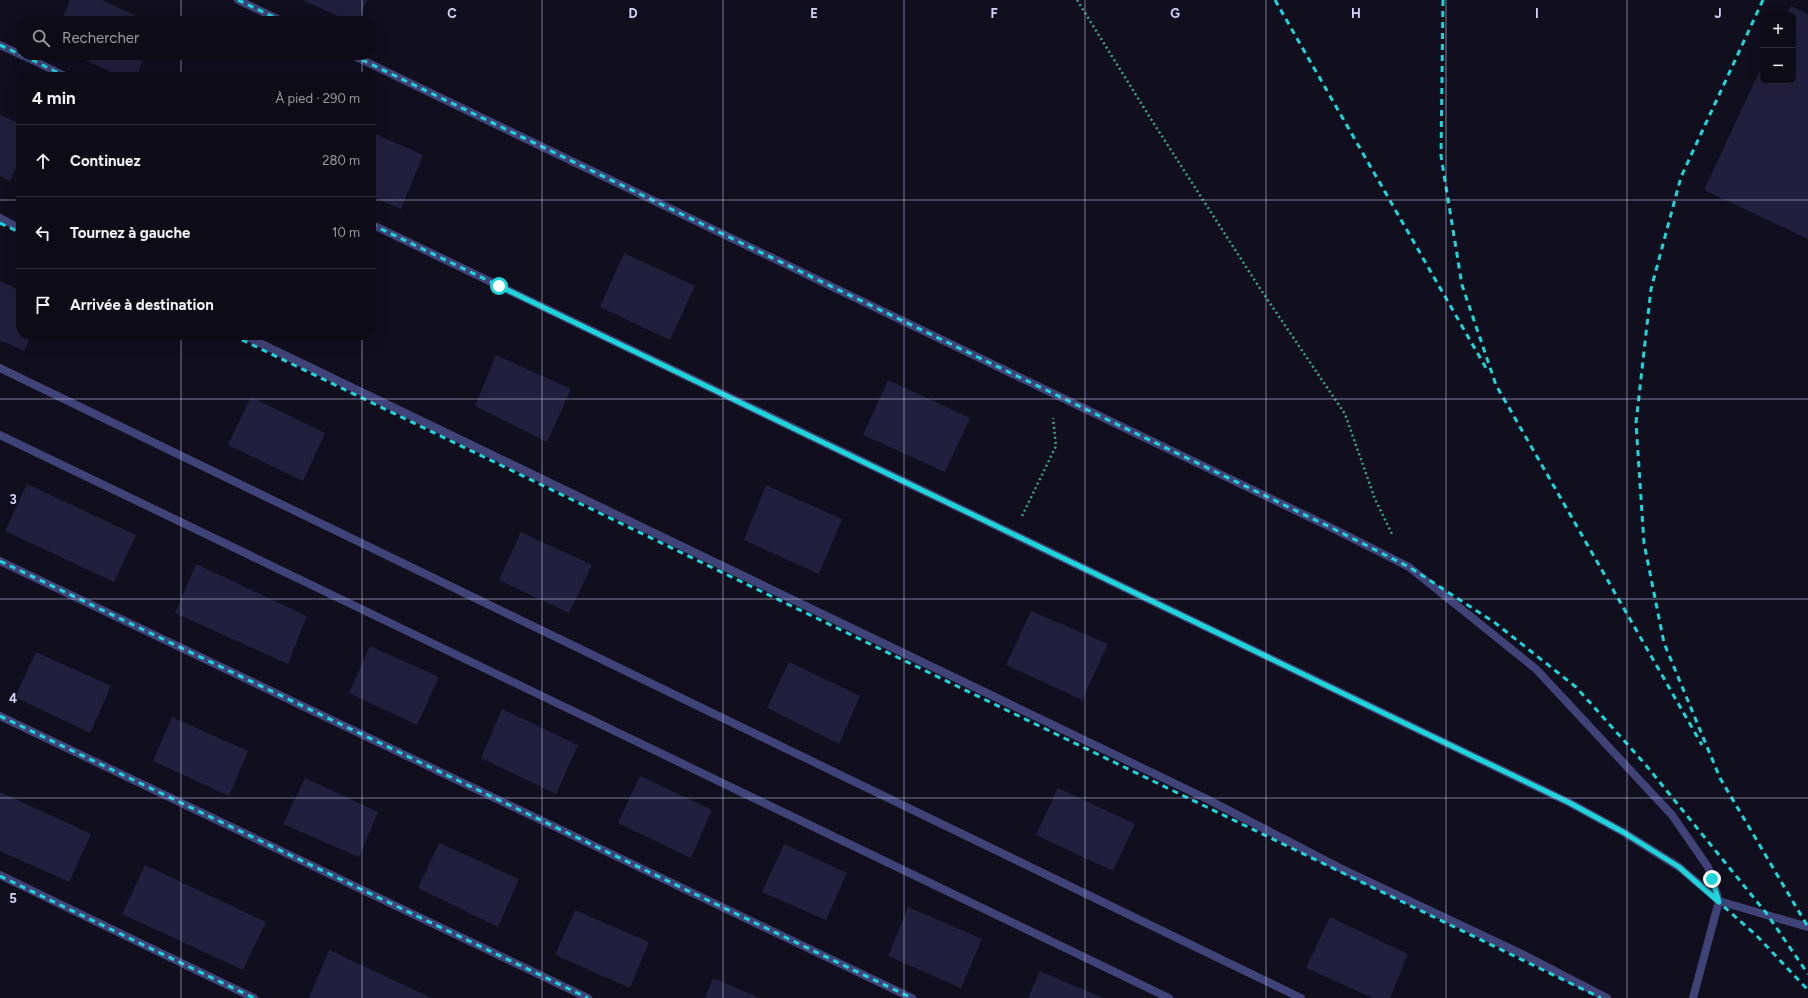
<!DOCTYPE html>
<html lang="fr">
<meta charset="utf-8">
<style>
body{margin:0;font-family:Figtree,sans-serif;background:#16141f;color:#f1f3f6}
.controls{position:absolute;right:12px;top:12px;display:grid;overflow:hidden;border-radius:8px;box-shadow:0 4px 16px #0002}
.controls button{width:36px;height:36px;display:grid;place-items:center;padding:0;border:0;border-bottom:1px solid #2d2b35;background:#0d0b16;color:#f1f3f6;font:20px sans-serif}
.stop{position:absolute;width:12px;height:12px;margin:-9px;border:3px solid #1ed5da;border-radius:50%;background:#fff}
.stop.end{background:#1ed5da;border-color:#fff;box-shadow:0 1px 4px #0008}
.list{margin:0;padding:0;list-style:none}
h2{display:flex;justify-content:space-between;align-items:center;height:52px;margin:0;padding:0 16px;font-size:17px}
h2 small{font-size:13px;font-weight:400;color:#9a9ba1}
.list li{display:grid;grid-template-columns:26px 1fr auto;gap:12px;align-items:center;box-sizing:border-box;height:72px;padding:0 16px;border-top:1px solid #2d2b35}
.list b{display:block;font-size:15px;white-space:nowrap}
.list em{font-size:13px;font-style:normal;color:#9a9ba1}
.icon{flex:none;width:22px;height:22px;fill:none;stroke:currentColor;stroke-width:2;stroke-linecap:round;stroke-linejoin:round}
.map{position:relative;flex:none;width:1808px;height:998px;overflow:hidden}
.search{position:absolute;background:#0d0b16;box-shadow:0 4px 16px #0002;left:16px;top:16px;width:360px;height:44px;display:flex;align-items:center;gap:10px;box-sizing:border-box;padding:0 14px;border-radius:16px;color:#9a9ba1;font-size:15px}
.panel{position:absolute;background:#0d0b16;box-shadow:0 4px 16px #0002;left:16px;top:72px;width:360px;height:268px;border-radius:16px}
.map>svg:first-child{display:block}
.building{fill:#221e3d}
.lines{fill:none;stroke-linecap:round;stroke-linejoin:round}
.path{stroke:#3da294;stroke-width:2.5;stroke-dasharray:2 3;stroke-linecap:butt}
.lane{stroke:#404377;stroke-width:8}
.rail{stroke:#1ed5da;stroke-width:3;stroke-dasharray:6 5;stroke-linecap:butt}
.route{stroke:#1ed5da;stroke-width:5}
.grid{fill:none;stroke:#d4d3f9;stroke-width:1;stroke-opacity:0.55}
.grid-label{font-size:13px;text-anchor:middle;font-weight:bold;fill:#d4d3f9;stroke:#110f1e;stroke-width:3.5;stroke-linejoin:round;paint-order:stroke}
</style>
<div class="map">
<svg width="1808" height="998" viewBox="0 0 1808 998">
<rect width="100%" height="100%" fill="#110f1e"/>
<path class="building" d="M70,0H102L147,21H61Z
M303,0H367L358,21H348Z
M1791,6L1808,14V239L1704,190L1763,64V81H1793V15H1786Z
M74,55H145L136,77H122Z
M0,115L21,124V157L10,181L0,176Z
M371,132L423,155L401,209L371,196Z
M624,253L695,286L670,340L600,307Z
M0,281L21,291V335H32L24,351L0,340Z
M496,355L571,389L547,442L475,406Z
M888,380L970,418L945,472L863,435Z
M251,397L325,433L303,481L228,445Z
M27,484L136,535L114,582L5,531Z
M766,485L842,519L819,574L744,540Z
M521,532L592,565L569,613L499,580Z
M196,564L307,616L288,664L175,613Z
M1031,611L1108,644L1082,700L1006,665Z
M370,646L439,677L417,725L349,693Z
M36,652L111,686L90,733L15,697Z
M789,662L860,696L839,744L767,708Z
M502,709L578,745L556,794L481,758Z
M172,717L248,751L229,796L153,761Z
M640,776L712,810L691,858L618,823Z
M305,778L378,812L359,857L283,824Z
M1058,788L1135,824L1113,871L1036,835Z
M0,792L91,834L69,882L0,851Z
M439,843L519,879L498,927L418,888Z
M784,844L847,873L826,920L762,892Z
M145,865L266,922L243,970L122,914Z
M908,907L982,939L961,988L888,956Z
M575,910L649,942L630,988L555,955Z
M1330,917L1408,954L1390,998H1373L1306,968Z
M329,950L432,998H309Z
M1040,971L1103,998H1028Z
M713,978L760,998H705Z"/>
<g class="lines">
<path class="path" d="M1077,0L1149,116L1259,287L1345,414L1375,499L1392,534
M1022,516L1056,446L1053,418"/>
<path class="lane" d="M238,0L282,21
M0,45L21,55
M22,55L67,77
M352,55L1334,529L1409,567L1536,669L1672,815L1708,867L1719,901L1693,998
M0,218L21,229
M371,224L1570,803L1623,832L1679,867L1719,901L1808,927
M243,335L1209,800L1340,868L1518,952L1607,998
M0,368L1301,998
M0,435L1169,998
M0,561L912,998
M0,716L588,998
M0,875L254,998"/>
<path class="rail" d="M238,0L282,21
M1275,0L1486,368
M1443,0L1441,156L1462,285L1496,385L1702,745
M1763,0L1681,177L1651,289L1636,423L1644,543L1664,643L1720,778L1808,927
M0,45L21,55
M22,55L67,77
M352,55L1334,529L1409,567L1494,622L1576,687L1645,764L1767,914L1808,974
M0,223L21,233
M371,224L1570,803L1623,832L1679,867L1756,935L1808,990
M232,335L1601,998
M0,561L912,998
M0,716L588,998
M0,876L254,998"/>
</g>
<g class="lines">
<path class="route" d="M499,286L1570,803L1623,832L1679,867L1719,902L1712,879"/>
</g>
<path class="grid" d="M181,0V21M362,0V21M542,0V998M723,0V998M904,0V998M1085,0V998M1266,0V998M1446,0V998M1627,0V998M181,55V77M362,55V77M0,200H21M371,200H1808M181,335V998M362,335V998M0,399H1808M0,599H1808M0,798H1808"/>
<g class="grid-label">
<text x="452" y="18">C</text>
<text x="633" y="18">D</text>
<text x="814" y="18">E</text>
<text x="994" y="18">F</text>
<text x="1175" y="18">G</text>
<text x="1356" y="18">H</text>
<text x="1537" y="18">I</text>
<text x="1718" y="18">J</text>
<text x="13" y="504">3</text>
<text x="13" y="703">4</text>
<text x="13" y="903">5</text>
</g>
</svg>
<div class="controls">
<button>+</button>
<button>−</button>
</div>
<div class="stop" style="left:499px;top:286px"></div>
<div class="stop end" style="left:1712px;top:879px"></div>
<div class="search"><svg class="icon" aria-label="search" viewBox="0 0 24 24"><circle cx="10" cy="10" r="6"/><path d="M15 15l6 6"/></svg>Rechercher</div>
<section class="panel">
<h2>4 min<small>À pied · 290 m</small></h2>
<ul class="list">
<li><svg class="icon" aria-label="ahead" viewBox="0 0 24 24"><path d="M12 20V5M6 11l6-6 6 6"/></svg><div><b>Continuez</b></div><em>280 m</em></li>
<li><svg class="icon" aria-label="left" viewBox="0 0 24 24"><path d="M17 20v-9H6M10 6l-5 5 5 5"/></svg><div><b>Tournez à gauche</b></div><em>10 m</em></li>
<li><svg class="icon" aria-label="arrive" viewBox="0 0 24 24"><path d="M6 21V4h12l-3 4 3 4H6"/></svg><div><b>Arrivée à destination</b></div></li>
</ul>
</section>
</div>
